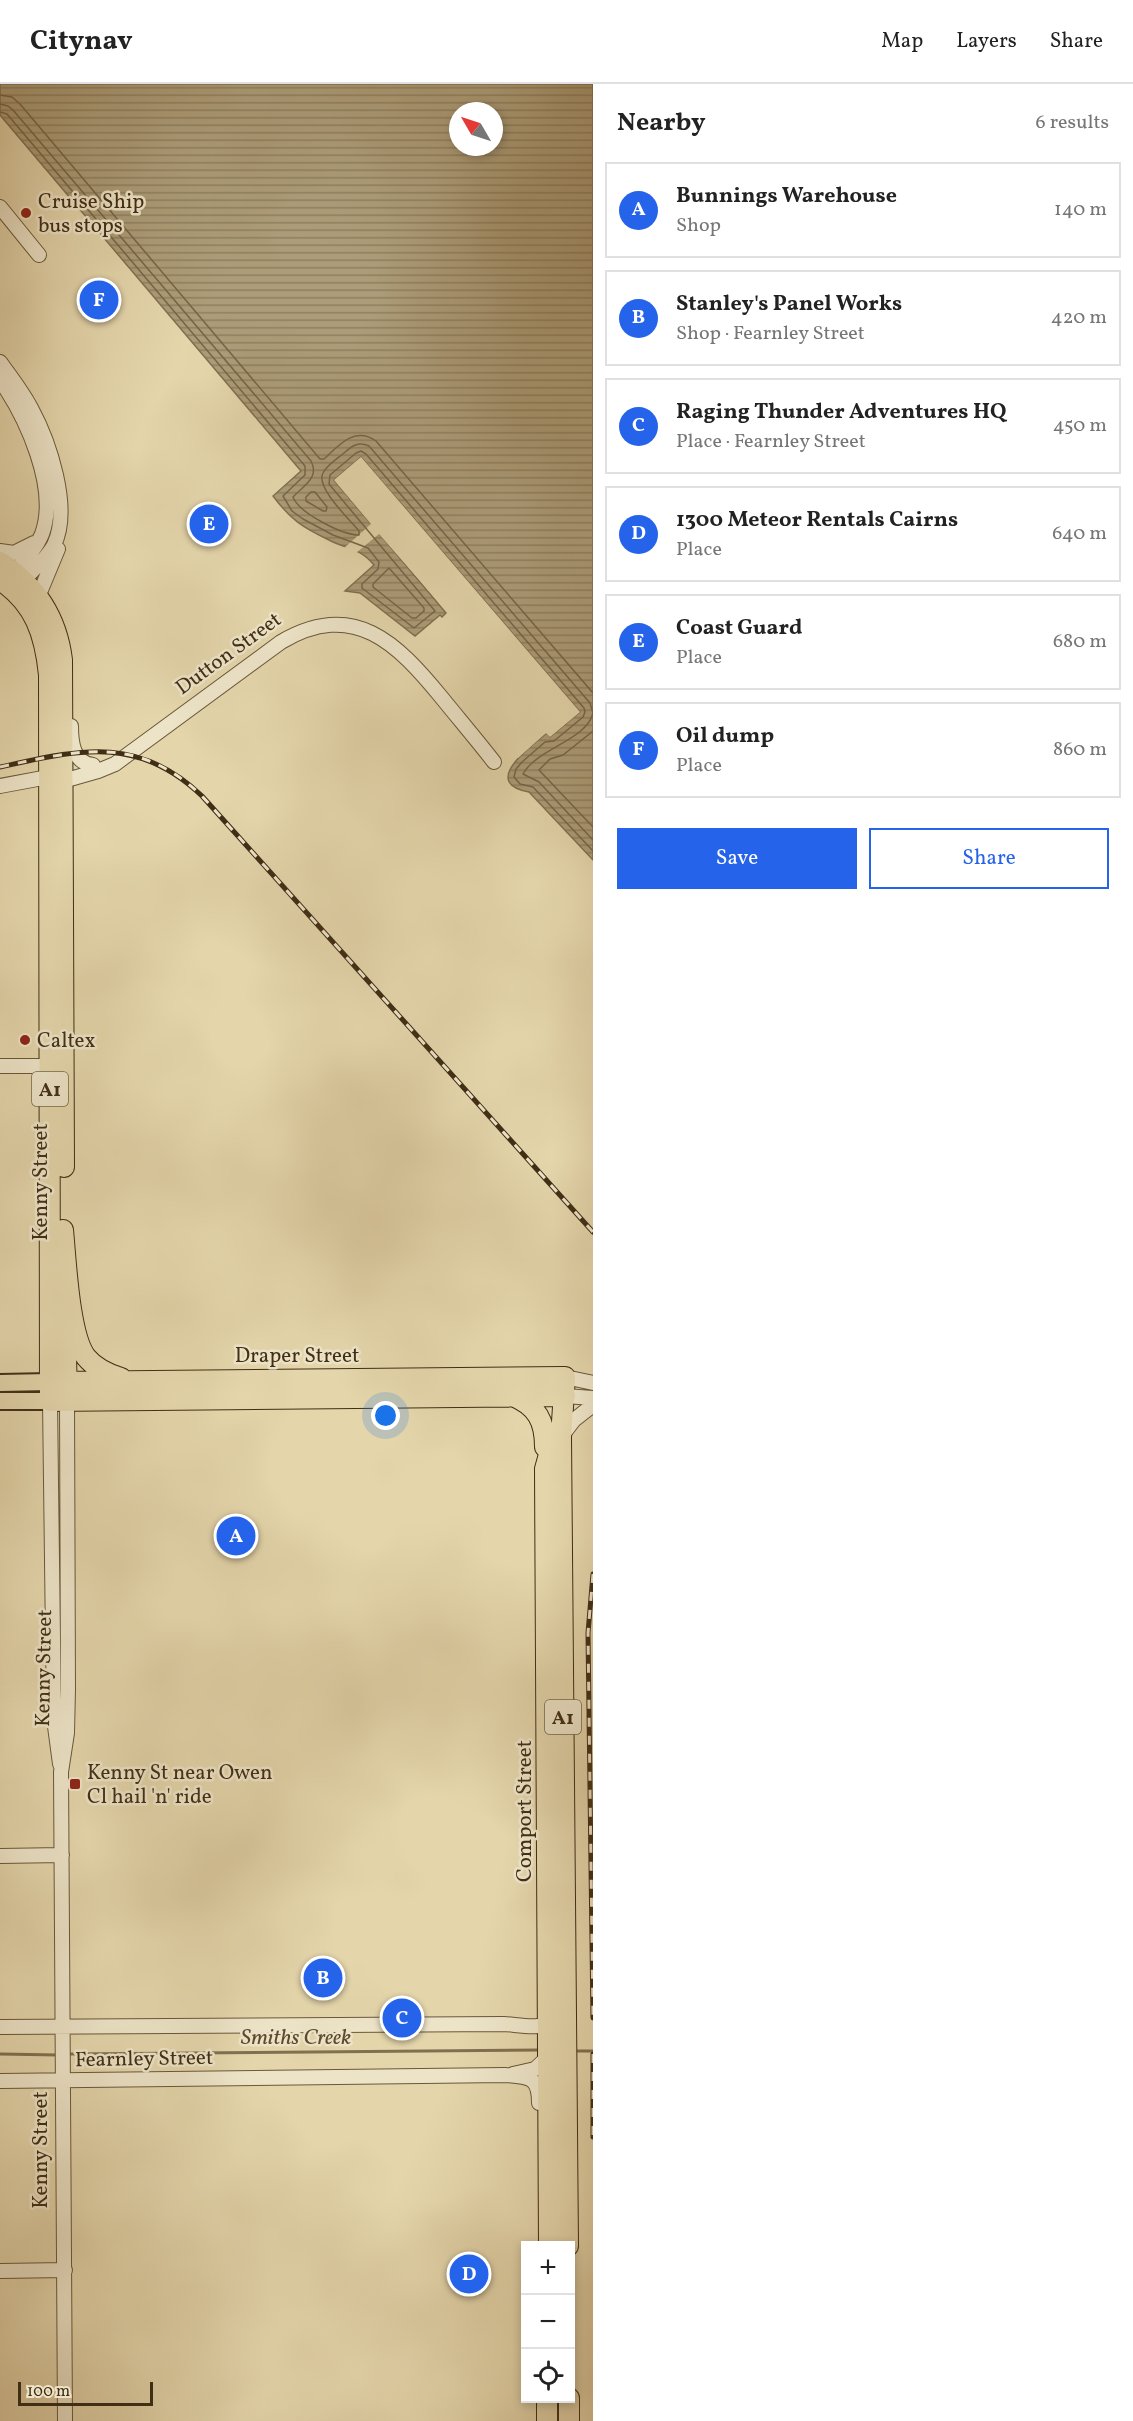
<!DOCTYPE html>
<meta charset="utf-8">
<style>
body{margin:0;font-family:Vollkorn,serif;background:#f2f2f2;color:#222}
.controls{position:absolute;right:18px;bottom:18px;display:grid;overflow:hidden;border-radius:0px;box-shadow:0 3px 9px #0003}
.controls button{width:54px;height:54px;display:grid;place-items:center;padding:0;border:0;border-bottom:2px solid #e0e0e0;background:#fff;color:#222;font:30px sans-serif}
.compass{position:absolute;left:449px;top:18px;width:54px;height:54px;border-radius:50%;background:#fff;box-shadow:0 3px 9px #0003;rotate:309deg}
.scale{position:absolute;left:18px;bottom:15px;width:135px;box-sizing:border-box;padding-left:6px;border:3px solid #402e15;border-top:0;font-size:16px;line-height:21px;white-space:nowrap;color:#402e15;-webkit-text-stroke:4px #ede4c8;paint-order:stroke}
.you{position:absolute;left:386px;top:1332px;width:21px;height:21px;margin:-15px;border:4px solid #fff;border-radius:50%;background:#1a73e8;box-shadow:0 0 0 9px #1a73e833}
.badge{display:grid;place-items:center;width:39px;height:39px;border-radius:50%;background:#2563eb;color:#fff;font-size:20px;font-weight:700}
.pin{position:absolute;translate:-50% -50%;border:3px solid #fff;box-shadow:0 2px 6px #0006}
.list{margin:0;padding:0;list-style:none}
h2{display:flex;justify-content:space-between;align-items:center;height:78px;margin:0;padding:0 24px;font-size:26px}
h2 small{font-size:20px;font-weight:400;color:#767676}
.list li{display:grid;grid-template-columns:39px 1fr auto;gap:18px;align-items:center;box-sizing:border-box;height:96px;margin:0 12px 12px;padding:0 12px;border:2px solid #e0e0e0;border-radius:0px}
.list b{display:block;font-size:22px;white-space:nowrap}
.list p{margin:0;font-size:20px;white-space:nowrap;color:#767676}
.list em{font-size:20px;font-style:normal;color:#767676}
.actions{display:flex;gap:12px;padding:18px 24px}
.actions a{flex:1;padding:14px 0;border:2px solid #2563eb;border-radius:0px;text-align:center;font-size:21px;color:#2563eb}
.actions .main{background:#2563eb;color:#fff}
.icon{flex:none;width:33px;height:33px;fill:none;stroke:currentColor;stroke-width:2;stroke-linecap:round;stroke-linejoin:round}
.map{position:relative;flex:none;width:593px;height:2337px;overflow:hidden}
header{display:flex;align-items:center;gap:36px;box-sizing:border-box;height:84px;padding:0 30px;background:#fff;border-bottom:2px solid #e0e0e0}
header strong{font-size:28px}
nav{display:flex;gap:33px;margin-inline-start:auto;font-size:21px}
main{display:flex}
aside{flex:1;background:#fff}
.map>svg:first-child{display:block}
.water{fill:url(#water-rules);stroke:#817050;stroke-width:1.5;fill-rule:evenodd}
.pier{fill:#e4d5ab}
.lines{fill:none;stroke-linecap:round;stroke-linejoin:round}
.shore{stroke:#766546;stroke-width:1.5}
.stream{stroke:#817050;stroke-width:3}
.minor-casing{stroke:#69583a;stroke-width:16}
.major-casing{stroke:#402e15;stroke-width:20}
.highway-casing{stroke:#402e15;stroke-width:22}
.minor{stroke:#ede4c8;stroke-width:14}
.major{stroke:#e4d5ab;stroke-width:16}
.highway{stroke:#e4d5ab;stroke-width:20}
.rail-casing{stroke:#402e15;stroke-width:5}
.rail{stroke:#ede4c8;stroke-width:3;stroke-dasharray:9;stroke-linecap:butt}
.poi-dot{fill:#8f2418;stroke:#ede4c8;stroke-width:2}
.labels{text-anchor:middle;stroke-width:5;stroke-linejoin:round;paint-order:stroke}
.shield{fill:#ede4c8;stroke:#74654b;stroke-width:1.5}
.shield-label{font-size:20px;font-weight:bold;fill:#402e15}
.poi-label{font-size:21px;fill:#402e15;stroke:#ede4c8;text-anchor:start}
.street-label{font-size:21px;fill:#402e15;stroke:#ede4c8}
.water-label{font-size:22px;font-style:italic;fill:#5b4a2e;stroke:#ede4c8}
</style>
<header>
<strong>Citynav</strong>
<nav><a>Map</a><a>Layers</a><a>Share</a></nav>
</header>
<main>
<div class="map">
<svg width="593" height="2337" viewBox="0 0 593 2337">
<defs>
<pattern id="water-rules" width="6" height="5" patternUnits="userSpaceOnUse" patternTransform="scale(1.5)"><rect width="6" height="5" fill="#ac9c78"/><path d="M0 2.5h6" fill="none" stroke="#8d8061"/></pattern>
</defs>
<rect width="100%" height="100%" fill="#e4d5ab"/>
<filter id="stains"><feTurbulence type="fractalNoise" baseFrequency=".00333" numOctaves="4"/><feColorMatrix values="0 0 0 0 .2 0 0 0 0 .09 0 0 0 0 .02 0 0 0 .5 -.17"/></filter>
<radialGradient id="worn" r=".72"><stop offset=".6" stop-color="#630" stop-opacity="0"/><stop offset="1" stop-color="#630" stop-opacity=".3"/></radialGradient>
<path class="water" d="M0,0H593V776L529,708C480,699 530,663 547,649L550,653L580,628L361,373L334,396L446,529L442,533L440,531L415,552L360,509L345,507L374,481C359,463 348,466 329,456C302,443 291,436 273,412L301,387L0,31ZM458,27H494V63H458Z"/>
<path class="pier" d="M0,33L297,385V386L178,248L0,36Z
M361,373L580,628L550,653L546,649L518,674L516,671L545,646L550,649L576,628L360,377L338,396L448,527L449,530L379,450L356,469L343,465L371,440L334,396Z"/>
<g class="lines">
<path class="shore" d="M0,11L12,13L20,20L320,375H324C339,361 355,342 376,357L593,609
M0,20L8,22L13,26L311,377C320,394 303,402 293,413C299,429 342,451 359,451V447C350,436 315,403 323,389C327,381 337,375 344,369C352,362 358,357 369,362L590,619L593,629C587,656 536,665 523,690L539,698L593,756
M0,28L7,30L305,382V391L283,412L292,427L303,435L333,451L368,464L379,478L378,485L362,500V504L414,544L435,527L329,400L330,391L356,369L361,367L366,370L584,624L585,628L583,633L554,657L545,658L522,678L516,685L514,693L520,700L533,703L593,767
M311,408H315L327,423L326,427H323L306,417V413Z
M389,484L424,524V527L416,534H412L373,503V500Z
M593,647L563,671L550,675L539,686L593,743"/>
<path class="stream" d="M575,1967H593
M0,1970L58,1971
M68,1970L541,1966"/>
<defs>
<path id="minor" d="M0,123L39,171
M0,278C11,293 22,307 31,324C49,357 72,424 54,461C47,474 34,485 24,496
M0,296C26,333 59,404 42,450C36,465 25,476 14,488
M0,467L14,469L34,459
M38,513L58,465
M71,642C71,658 73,679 93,681
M63,697L98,687L115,680L281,558C354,515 397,559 442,614C459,635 477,656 494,678
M0,702L48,693
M0,982H58
M565,1293L593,1299
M565,1312L593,1314
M50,1317L54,1635L60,1680
M561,1353L574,1336L593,1321
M0,1772L62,1771
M0,1943L504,1940C520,1941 540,1946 554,1937
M513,1990L535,1985L549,1972
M0,1997L505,1991C529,1993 539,1992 539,2019
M0,2187L65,2186
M65,2337L61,1688L67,1649L68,1605L67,1317"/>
<path id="major" d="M0,1299L50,1298
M0,1317H50"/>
<path id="highway" d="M0,478C35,501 57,534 62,576L64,1083
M0,496C35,519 45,551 49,591L50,1317L565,1312
M63,1146C66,1176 69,1251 86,1273C95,1284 108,1290 121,1294
M64,1196L67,1311
M50,1298L565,1293L561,1353L568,2162
M513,1312C537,1322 545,1337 545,1363
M549,2162L545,1385L550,1367L551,1350
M569,2314V2337
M547,2337V2314"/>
</defs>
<use href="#minor" class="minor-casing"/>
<use href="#major" class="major-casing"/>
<use href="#highway" class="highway-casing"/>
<use href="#minor" class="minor"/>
<use href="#major" class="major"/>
<use href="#highway" class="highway"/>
<defs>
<path id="rail" d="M0,683C79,666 137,650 202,712L593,1148
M593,1490L588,1549L593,1934
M593,1970V2053"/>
</defs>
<use href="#rail" class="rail-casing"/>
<use href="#rail" class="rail"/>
</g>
<g class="poi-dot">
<circle cx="26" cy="129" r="6"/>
<circle cx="25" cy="956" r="6"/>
<rect x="69" y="1694" width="12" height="12" rx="3"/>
</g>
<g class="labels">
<g class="shield">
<rect x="32" y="988" width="36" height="34" rx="4.5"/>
<rect x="545" y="1616" width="36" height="34" rx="4.5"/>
</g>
<g class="shield-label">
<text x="50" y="1012">A1</text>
<text x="563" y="1640">A1</text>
</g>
<g class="poi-label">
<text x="38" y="124">Cruise Ship<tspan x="38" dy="24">bus stops</tspan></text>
<text x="37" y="963">Caltex</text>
<text x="87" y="1695">Kenny St near Owen<tspan x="87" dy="24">Cl hail 'n' ride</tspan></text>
</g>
<g class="street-label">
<text transform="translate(228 569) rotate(-36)" y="7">Dutton Street</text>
<text transform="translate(40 1098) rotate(-90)" y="7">Kenny Street</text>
<text x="297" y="1278">Draper Street</text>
<text transform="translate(43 1584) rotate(-89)" y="7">Kenny Street</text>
<text transform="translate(524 1727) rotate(-90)" y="7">Comport Street</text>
<text transform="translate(144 1974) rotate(-1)" y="7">Fearnley Street</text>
<text transform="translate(40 2066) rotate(-90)" y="7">Kenny Street</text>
</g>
<g class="water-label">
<text x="296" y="1960">Smiths Creek</text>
</g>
</g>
<rect width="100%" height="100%" filter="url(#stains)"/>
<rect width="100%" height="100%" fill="url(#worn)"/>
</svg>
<div class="controls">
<button>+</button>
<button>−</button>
<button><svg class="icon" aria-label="locate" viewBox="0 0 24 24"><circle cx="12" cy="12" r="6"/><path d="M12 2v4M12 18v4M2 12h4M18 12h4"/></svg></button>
</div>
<svg class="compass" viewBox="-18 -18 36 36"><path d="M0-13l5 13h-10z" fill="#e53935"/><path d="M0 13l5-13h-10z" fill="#767676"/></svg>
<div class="scale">100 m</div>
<div class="you"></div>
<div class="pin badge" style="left:236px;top:1452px">A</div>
<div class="pin badge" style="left:323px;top:1894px">B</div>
<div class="pin badge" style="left:402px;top:1934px">C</div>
<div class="pin badge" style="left:469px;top:2190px">D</div>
<div class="pin badge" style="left:209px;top:440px">E</div>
<div class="pin badge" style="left:99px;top:216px">F</div>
</div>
<aside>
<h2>Nearby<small>6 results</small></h2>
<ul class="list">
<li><span class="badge">A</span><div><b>Bunnings Warehouse</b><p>Shop</p></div><em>140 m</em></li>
<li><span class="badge">B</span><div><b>Stanley's Panel Works</b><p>Shop · Fearnley Street</p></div><em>420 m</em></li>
<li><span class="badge">C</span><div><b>Raging Thunder Adventures HQ</b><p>Place · Fearnley Street</p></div><em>450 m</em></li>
<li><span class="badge">D</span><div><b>1300 Meteor Rentals Cairns</b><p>Place</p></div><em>640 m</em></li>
<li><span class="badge">E</span><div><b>Coast Guard</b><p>Place</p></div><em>680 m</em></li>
<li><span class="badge">F</span><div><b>Oil dump</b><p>Place</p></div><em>860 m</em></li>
</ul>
<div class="actions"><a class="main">Save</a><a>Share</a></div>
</aside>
</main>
